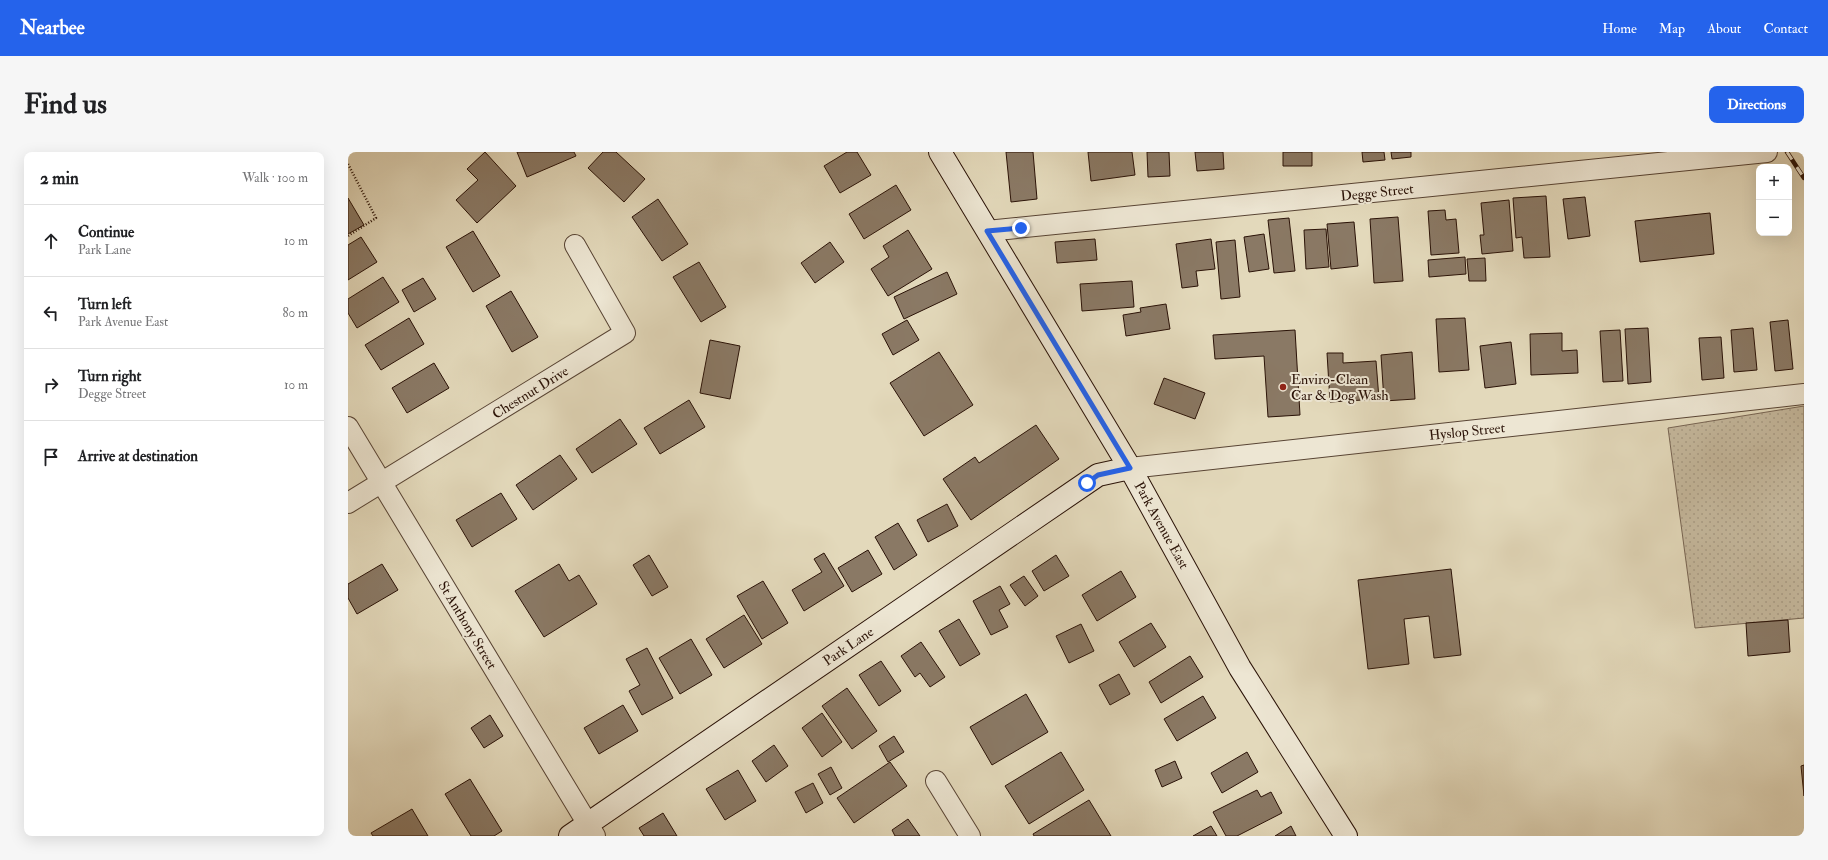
<!DOCTYPE html>
<meta charset="utf-8">
<style>
body{margin:0;font-family:"IM FELL Double Pica",serif;background:#f6f6f6;color:#202124}
.controls{position:absolute;right:12px;top:12px;display:grid;overflow:hidden;border-radius:8px;box-shadow:0 4px 16px #0002}
.controls button{width:36px;height:36px;display:grid;place-items:center;padding:0;border:0;border-bottom:1px solid #e0e0e0;background:#fff;color:#202124;font:20px sans-serif}
.stop{position:absolute;width:12px;height:12px;margin:-9px;border:3px solid #2563eb;border-radius:50%;background:#fff}
.stop.end{background:#2563eb;border-color:#fff;box-shadow:0 1px 4px #0008}
.list{margin:0;padding:0;list-style:none}
h2{display:flex;justify-content:space-between;align-items:center;height:52px;margin:0;padding:0 16px;font-size:17px}
h2 small{font-size:13px;font-weight:400;color:#757577}
.list li{display:grid;grid-template-columns:26px 1fr auto;gap:12px;align-items:center;box-sizing:border-box;height:72px;padding:0 16px;border-top:1px solid #e0e0e0}
.list b{display:block;font-size:15px;white-space:nowrap}
.list p{margin:0;font-size:13px;white-space:nowrap;color:#757577}
.list em{font-size:13px;font-style:normal;color:#757577}
.icon{flex:none;width:22px;height:22px;fill:none;stroke:currentColor;stroke-width:2;stroke-linecap:round;stroke-linejoin:round}
.map{position:relative;flex:none;width:1456px;height:684px;overflow:hidden;border-radius:8px}
header{display:flex;align-items:center;gap:24px;box-sizing:border-box;height:56px;padding:0 20px;background:#2563eb;color:#fff}
header strong{font-size:19px}
nav{display:flex;gap:22px;margin-inline-start:auto;font-size:14px}
.intro{display:flex;align-items:center;justify-content:space-between;box-sizing:border-box;height:96px;padding:0 24px}
h1{margin:0;font-size:28px}
.button{padding:10px 18px;border-radius:8px;background:#2563eb;color:#fff;font-size:14px;font-weight:700}
main{display:flex;gap:24px;padding:0 24px}
aside{flex:1;background:#fff;border-radius:8px;box-shadow:0 4px 16px #0002}
.map>svg:first-child{display:block}
.grass{fill:url(#grass-dots);stroke:#776452}
.building{fill:#8a7965;stroke:#2a1207}
.lines{fill:none;stroke-linecap:round;stroke-linejoin:round}
.street-casing{stroke:#584434;stroke-width:22}
.secondary-casing{stroke:#2a1207;stroke-width:24}
.path{stroke:#2a1207;stroke-width:2.5;stroke-dasharray:1 2;stroke-linecap:butt}
.street{stroke:#ede6d3;stroke-width:20}
.secondary{stroke:#ede6d3;stroke-width:22}
.rail-casing{stroke:#2a1207;stroke-width:4.5}
.rail{stroke:#ede6d3;stroke-width:3;stroke-dasharray:9;stroke-linecap:butt}
.route{stroke:#2563eb;stroke-width:5}
.poi-dot{fill:#8f2418;stroke:#ede6d3;stroke-width:1.5}
.labels{text-anchor:middle;stroke-width:4;stroke-linejoin:round;paint-order:stroke}
.street-label{font-size:14px;fill:#2a1207;stroke:#ede6d3}
.poi-label{font-size:14px;fill:#2a1207;stroke:#ede6d3;text-anchor:start}
</style>
<header>
<strong>Nearbee</strong>
<nav><a>Home</a><a>Map</a><a>About</a><a>Contact</a></nav>
</header>
<div class="intro"><h1>Find us</h1><a class="button">Directions</a></div>
<main>
<aside>
<h2>2 min<small>Walk · 100 m</small></h2>
<ul class="list">
<li><svg class="icon" aria-label="ahead" viewBox="0 0 24 24"><path d="M12 20V5M6 11l6-6 6 6"/></svg><div><b>Continue</b><p>Park Lane</p></div><em>10 m</em></li>
<li><svg class="icon" aria-label="left" viewBox="0 0 24 24"><path d="M17 20v-9H6M10 6l-5 5 5 5"/></svg><div><b>Turn left</b><p>Park Avenue East</p></div><em>80 m</em></li>
<li><svg class="icon" aria-label="right" viewBox="0 0 24 24"><path d="M7 20v-9h11M14 6l5 5-5 5"/></svg><div><b>Turn right</b><p>Degge Street</p></div><em>10 m</em></li>
<li><svg class="icon" aria-label="arrive" viewBox="0 0 24 24"><path d="M6 21V4h12l-3 4 3 4H6"/></svg><div><b>Arrive at destination</b></div></li>
</ul>
</aside>
<div class="map">
<svg width="1456" height="684" viewBox="0 0 1456 684">
<defs>
<pattern id="grass-dots" width="8" height="8" patternUnits="userSpaceOnUse"><rect width="8" height="8" fill="#c4b79c"/><path d="M2 2h.1M6 6h.1" fill="none" stroke="#a99c85" stroke-width="1.8" stroke-linecap="round"/></pattern>
</defs>
<rect width="100%" height="100%" fill="#e3d9bb"/>
<filter id="stains"><feTurbulence type="fractalNoise" baseFrequency=".005" numOctaves="4"/><feColorMatrix values="0 0 0 0 .2 0 0 0 0 .09 0 0 0 0 .02 0 0 0 .5 -.17"/></filter>
<radialGradient id="worn" r=".72"><stop offset=".6" stop-color="#630" stop-opacity="0"/><stop offset="1" stop-color="#630" stop-opacity=".3"/></radialGradient>
<path class="grass" d="M1456,254V466L1347,476L1320,276Z"/>
<path class="building" d="M137,0L168,34L129,71L108,48L130,28L119,17Z
M169,0H226L228,4L179,25Z
M255,0H268L297,27L276,50L240,16Z
M499,0H509L523,23L492,41L476,14Z
M658,0H685L689,47L663,50Z
M740,0H784L787,23L743,29Z
M799,0H821L822,24L800,25Z
M847,0H875L876,17L849,19Z
M935,0H964V14H935Z
M1014,0H1036L1037,8L1015,10Z
M1043,0H1063V5L1044,7Z
M548,33L563,58L516,87L501,62Z
M1198,44L1202,105L1176,106L1174,85L1168,86L1165,46Z
M1237,45L1242,84L1220,87L1215,47Z
M0,46L16,73L0,82Z
M310,47L340,92L314,109L284,65Z
M1161,48L1165,99L1134,102L1132,83H1136L1133,51Z
M1097,58L1098,68L1108,67L1111,101L1083,103L1080,59Z
M1362,61L1366,102L1292,110L1287,69Z
M1050,65L1055,129L1026,131L1022,67Z
M941,66L947,119L926,121L920,68Z
M1006,70L1010,114L983,117L979,72Z
M978,77L981,115L958,117L956,78Z
M560,78L584,117L540,144L523,117L541,105L535,94Z
M125,79L152,124L125,140L98,95Z
M916,82L921,117L901,120L896,85Z
M13,85L29,110L0,128V93Z
M747,87L749,108L709,111L707,90Z
M863,87L867,117L848,119L850,134L834,136L828,92Z
M887,88L892,145L873,147L868,90Z
M482,90L496,110L467,131L453,111Z
M1117,105L1118,122L1081,125L1080,108Z
M1137,106L1138,129H1121L1119,107Z
M351,110L378,155L353,170L325,125Z
M599,120L609,142L556,167L546,145Z
M35,125L51,150L9,176L0,161V147Z
M75,126L88,147L66,160L54,138Z
M784,129L786,155L734,159L732,132Z
M163,139L190,185L164,200L138,154Z
M818,152L822,177L778,184L775,163L793,160L792,156Z
M61,166L76,192L33,218L17,193Z
M1117,166L1121,218L1091,220L1088,167Z
M559,168L571,188L545,203L534,182Z
M1440,168L1445,217L1427,219L1422,170Z
M1300,176L1303,230L1280,232L1277,177Z
M1405,176L1409,218L1386,220L1383,178Z
M947,178L952,263L920,265L916,204L867,207L865,183Z
M1272,178L1275,229L1255,230L1252,179Z
M1214,181V199L1229,198L1230,221L1183,223L1182,182Z
M1373,185L1376,226L1354,228L1351,186Z
M362,188L392,194L382,247L352,241Z
M1163,190L1168,232L1137,236L1132,194Z
M591,200L625,253L576,284L542,231Z
M1064,200L1067,247L1036,249L1033,203Z
M979,201H995V211L1028,209L1031,247L982,250Z
M86,211L101,236L59,261L44,236Z
M816,226L857,241L847,267L806,252Z
M341,248L357,275L312,302L296,276Z
M272,267L289,292L244,321L228,297Z
M688,273L711,307L623,368L595,327L627,305L631,311Z
M212,303L229,327L185,358L168,333Z
M153,341L169,367L124,395L108,368Z
M599,352L610,374L580,390L569,368Z
M550,371L569,403L546,418L527,385Z
M520,398L534,422L504,440L490,416Z
M476,401L496,434L456,459L444,438L474,420L466,407Z
M301,403L320,435L304,444L285,413Z
M708,403L721,424L696,439L684,419Z
M34,412L50,438L9,462L0,446V432Z
M211,412L221,429L231,423L249,452L196,485L167,439Z
M1103,417L1113,503L1086,506L1081,464L1056,467L1061,512L1020,517L1010,428Z
M773,419L788,445L749,469L734,443Z
M676,424L690,444L677,454L662,433Z
M415,429L440,471L414,487L389,444Z
M652,434L662,452L651,458L660,475L643,483L625,449Z
M396,463L414,492L376,516L358,487Z
M611,467L632,502L612,514L591,479Z
M1440,468L1442,500L1400,504L1398,471Z
M803,471L818,495L786,515L771,490Z
M733,472L746,499L721,511L708,484Z
M343,487L364,523L332,542L311,506Z
M573,490L597,525L582,535L572,521L567,525L553,504Z
M299,496L325,546L294,563L281,539L292,533L278,507Z
M842,504L855,525L813,551L801,530Z
M533,509L553,539L531,554L511,523Z
M771,522L782,542L762,553L751,533Z
M499,536L529,579L504,597L474,554Z
M678,542L700,580L644,613L622,575Z
M855,544L868,566L829,589L816,567Z
M275,553L290,579L251,602L236,576Z
M474,561L494,590L474,605L454,576Z
M142,563L155,584L136,596L123,576Z
M546,584L556,600L540,610L531,594Z
M426,593L440,614L418,630L404,609Z
M713,600L736,638L681,672L657,634Z
M899,600L910,620L874,641L863,621Z
M827,609L834,626L814,635L807,618Z
M542,610L559,634L506,671L489,646Z
M1456,613V644L1453,614Z
M483,615L494,636L482,643L470,622Z
M390,618L408,649L377,668L358,637Z
M122,627L154,679L146,684H123L97,642Z
M465,631L475,651L458,661L447,640Z
M909,638L913,645L923,640L934,661L889,684H878L865,660Z
M741,648L763,684H686L685,682Z
M64,657L80,684H25L23,681Z
M315,661L329,684H296L291,676Z
M560,667L572,684H547L544,678Z
M863,674L869,684H845Z
M943,674L948,684H927Z"/>
<g class="lines">
<defs>
<path id="street" d="M639,79L1419,0
M0,275L247,684
M782,316L1456,242
M0,351L277,181L227,93
M588,629L622,684"/>
<path id="secondary" d="M592,0L782,316L892,516L998,684
M222,684L750,323L782,316"/>
</defs>
<use href="#street" class="street-casing"/>
<use href="#secondary" class="secondary-casing"/>
<path class="path" d="M0,12L28,66L0,84"/>
<use href="#street" class="street"/>
<use href="#secondary" class="secondary"/>
<defs>
<path id="rail" d="M1439,0L1456,26"/>
</defs>
<use href="#rail" class="rail-casing"/>
<use href="#rail" class="rail"/>
</g>
<g class="lines">
<path class="route" d="M673,76L639,79L782,316L750,323L739,331"/>
</g>
<circle class="poi-dot" cx="935" cy="235" r="4"/>
<g class="labels">
<g class="street-label">
<text transform="translate(1029 40) rotate(-6)" y="5">Degge Street</text>
<text transform="translate(182 240) rotate(-32)" y="5">Chestnut Drive</text>
<text transform="translate(1119 279) rotate(-6)" y="5">Hyslop Street</text>
<text transform="translate(814 373) rotate(61)" y="5">Park Avenue East</text>
<text transform="translate(120 473) rotate(59)" y="5">St Anthony Street</text>
<text transform="translate(500 494) rotate(-34)" y="5">Park Lane</text>
</g>
<g class="poi-label">
<text x="943" y="232">Enviro-Clean<tspan x="943" dy="16">Car &amp; Dog Wash</tspan></text>
</g>
</g>
<rect width="100%" height="100%" filter="url(#stains)"/>
<rect width="100%" height="100%" fill="url(#worn)"/>
</svg>
<div class="controls">
<button>+</button>
<button>−</button>
</div>
<div class="stop" style="left:739px;top:331px"></div>
<div class="stop end" style="left:673px;top:76px"></div>
</div>
</main>
